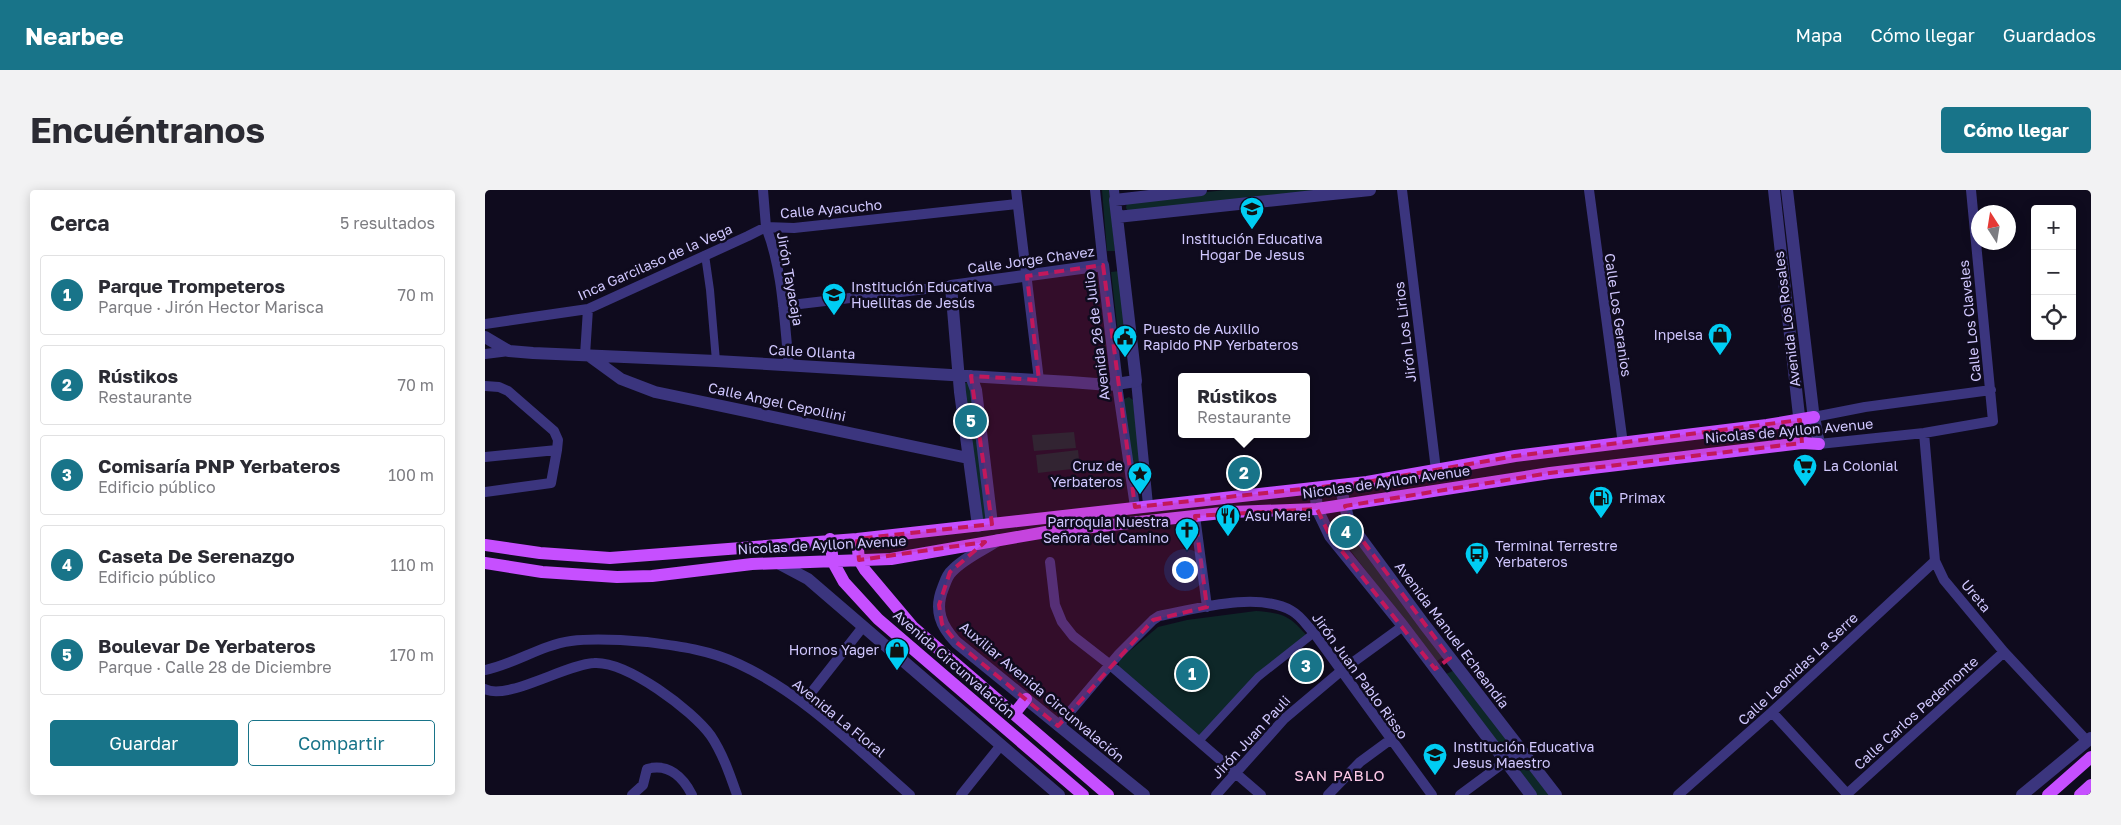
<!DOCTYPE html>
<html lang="es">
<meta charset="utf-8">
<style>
body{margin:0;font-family:"Golos Text",sans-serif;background:#f2f2f3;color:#2b2b33}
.controls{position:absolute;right:15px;top:15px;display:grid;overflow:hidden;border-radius:5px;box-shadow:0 2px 12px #0003}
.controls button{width:45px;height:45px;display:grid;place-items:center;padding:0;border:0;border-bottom:1px solid #e1e1e2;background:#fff;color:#2b2b33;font:25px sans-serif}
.compass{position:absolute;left:1486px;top:15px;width:45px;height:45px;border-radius:50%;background:#fff;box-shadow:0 2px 12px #0003;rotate:348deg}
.you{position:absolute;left:699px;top:379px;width:18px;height:18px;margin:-12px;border:4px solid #fff;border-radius:50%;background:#1a73e8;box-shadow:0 0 0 8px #1a73e833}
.badge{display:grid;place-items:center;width:32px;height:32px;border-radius:50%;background:#187489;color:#fff;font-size:16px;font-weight:700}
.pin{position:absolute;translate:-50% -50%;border:2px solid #fff;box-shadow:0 1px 5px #0006}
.popup{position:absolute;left:693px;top:183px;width:132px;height:65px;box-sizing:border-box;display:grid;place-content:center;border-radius:5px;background:#fff;filter:drop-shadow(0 1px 4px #0005);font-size:16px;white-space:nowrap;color:#7c7c81}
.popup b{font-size:19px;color:#2b2b33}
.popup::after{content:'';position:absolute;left:50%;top:100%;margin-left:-10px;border:10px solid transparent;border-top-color:#fff}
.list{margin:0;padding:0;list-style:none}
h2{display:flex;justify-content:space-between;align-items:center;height:65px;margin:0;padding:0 20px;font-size:21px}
h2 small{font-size:16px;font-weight:400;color:#7c7c81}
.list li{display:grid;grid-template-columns:32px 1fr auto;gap:15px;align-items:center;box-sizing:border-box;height:80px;margin:0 10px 10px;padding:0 10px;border:1px solid #e1e1e2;border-radius:5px}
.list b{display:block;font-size:19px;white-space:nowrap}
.list p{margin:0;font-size:16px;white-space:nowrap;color:#7c7c81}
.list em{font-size:16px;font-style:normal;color:#7c7c81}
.actions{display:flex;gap:10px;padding:15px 20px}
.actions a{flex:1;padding:11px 0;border:1px solid #187489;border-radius:5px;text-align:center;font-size:18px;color:#187489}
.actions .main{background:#187489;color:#fff}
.icon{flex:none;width:28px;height:28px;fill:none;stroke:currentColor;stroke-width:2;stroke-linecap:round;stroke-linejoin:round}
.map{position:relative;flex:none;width:1606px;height:605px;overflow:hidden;border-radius:5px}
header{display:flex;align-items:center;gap:30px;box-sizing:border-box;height:70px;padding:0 25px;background:#187489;color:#fff}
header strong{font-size:24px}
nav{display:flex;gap:28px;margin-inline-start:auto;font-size:18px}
.intro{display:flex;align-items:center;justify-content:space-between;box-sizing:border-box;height:120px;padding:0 30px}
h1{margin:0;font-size:35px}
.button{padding:12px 22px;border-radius:5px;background:#187489;color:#fff;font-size:18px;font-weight:700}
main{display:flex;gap:30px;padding:0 30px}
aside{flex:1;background:#fff;border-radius:5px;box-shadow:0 2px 12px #0003}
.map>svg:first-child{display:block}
.green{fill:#0e2728}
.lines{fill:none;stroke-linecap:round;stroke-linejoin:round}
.pedestrian{stroke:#3b357e;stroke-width:8}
.minor{stroke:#3b357e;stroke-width:10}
.tertiary{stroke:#3b357e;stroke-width:12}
.primary{stroke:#c64fff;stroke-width:12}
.marked{fill:#c2185b;fill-opacity:0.2;stroke:#c2185b;stroke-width:4;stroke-dasharray:10 6;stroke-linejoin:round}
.labels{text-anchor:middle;stroke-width:5;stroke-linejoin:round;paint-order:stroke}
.street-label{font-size:14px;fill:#d1c8ff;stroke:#0f0b1e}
.poi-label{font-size:14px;fill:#d1c8ff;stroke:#0f0b1e;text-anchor:start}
.neighbourhood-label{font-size:15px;letter-spacing:1px;fill:#ffcae9;stroke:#0f0b1e}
</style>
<header>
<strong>Nearbee</strong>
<nav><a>Mapa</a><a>Cómo llegar</a><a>Guardados</a></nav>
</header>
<div class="intro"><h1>Encuéntranos</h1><a class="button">Cómo llegar</a></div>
<main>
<aside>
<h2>Cerca<small>5 resultados</small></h2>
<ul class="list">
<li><span class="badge">1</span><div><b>Parque Trompeteros</b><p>Parque · Jirón Hector Marisca</p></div><em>70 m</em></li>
<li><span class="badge">2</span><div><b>Rústikos</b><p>Restaurante</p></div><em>70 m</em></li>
<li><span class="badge">3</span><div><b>Comisaría PNP Yerbateros</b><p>Edificio público</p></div><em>100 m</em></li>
<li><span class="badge">4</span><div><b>Caseta De Serenazgo</b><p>Edificio público</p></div><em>110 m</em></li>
<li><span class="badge">5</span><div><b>Boulevar De Yerbateros</b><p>Parque · Calle 28 de Diciembre</p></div><em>170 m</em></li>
</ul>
<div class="actions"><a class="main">Guardar</a><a>Compartir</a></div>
</aside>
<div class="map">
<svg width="1606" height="605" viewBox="0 0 1606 605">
<rect width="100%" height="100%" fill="#0f0b1e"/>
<path class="green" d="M617,0H624L630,61H622Z
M740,0H854L644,23L641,18L642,11Z
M635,81L643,159L635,160L626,82Z
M483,192L486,193L501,329L493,330L478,194Z
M644,207L648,210L658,295L649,296L639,209Z
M589,242L591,258L549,261L547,245Z
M593,260L595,278L553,283L551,265Z
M860,334L958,467L952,471L948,470L857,349L853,343L854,339Z
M771,421C797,423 805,425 822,446L771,486L714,550L634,478V470L673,437L702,430Z
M970,480L1027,556L1024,561L1019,562L961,484Z
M1037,573H1040L1065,605H1051L1032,576Z"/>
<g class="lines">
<path class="pedestrian" d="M220,65L225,100L231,171
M714,551L773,487L829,443"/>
<path class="minor" d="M531,0L554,190
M610,0L618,75
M629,0L630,10
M917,0L951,280
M1104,0L1138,254
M298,116L466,96
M0,134L103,119L263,46L281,37L278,0
M0,164L24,161
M100,165L103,119
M304,176C299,130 298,80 281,37L309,38L532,14
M651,191L663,315
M632,195L650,317
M0,196L14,197L23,201L69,241L73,250L72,260L66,293L0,302
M1329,227L1380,217L1506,200
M1439,243L1450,371L1459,390L1519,462L1602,551
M1334,254L1439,243L1508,231L1486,0
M0,267L72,260
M710,326L722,417
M565,372L570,415L577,432L588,446L624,474L776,605
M0,480C30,474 56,455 86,451C109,448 139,450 162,452C193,456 225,460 254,474C319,504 371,558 425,605
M0,499C21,511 82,474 109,473C142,471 207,520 226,546C238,564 245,585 252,605
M318,513L377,438
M1287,522L1363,605
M573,536L634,464L668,430L674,426C711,419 773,401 807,421C816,426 822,436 829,443L947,605
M1362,604L1519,462
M147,605L158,595L162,579C183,573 198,587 207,605
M476,605L516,555
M731,605L799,529L856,481L918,436
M843,605L875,572L905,550
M975,605L1036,560
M1193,605L1287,522L1450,371"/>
<path class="tertiary" d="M1289,0L1317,253
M1302,0L1328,221L1334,254
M632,27L885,0
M0,147L24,161L48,163L231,171L585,192L624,195L651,191L630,10L716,0
M103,165L136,189L170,202L483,268
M486,186L491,200L507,334
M855,295L863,328L869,339L939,434L1071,605
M830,298L832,319L845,346L918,436L1046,605
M493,336L475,202L466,96L618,75L632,195
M513,350C498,360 479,368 467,381C462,385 460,393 458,398C449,420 456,436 471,452L659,605
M293,373L323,389L574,605
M1537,605L1606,548"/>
<path class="primary" d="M345,349L348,372L359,392L393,429L598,605
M372,349L374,370L380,380L428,437L623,605
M0,355L55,363L125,368L372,349L882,292L1030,266L1282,235L1329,227
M0,373L57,382L132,387L167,386L267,374L406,369L561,342L746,322L832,319L1065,283L1317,253L1334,254
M529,524L541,509
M1563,605L1606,567
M1595,605L1606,595"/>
</g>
<path class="marked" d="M618,75L650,317L882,292L1030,266L1315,230L1317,253L1065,283L860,316L869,339L965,468L950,479L845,346L832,319L710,326L722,417L668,430L573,536L471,452L457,434L454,415L465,382L500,352L374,370L372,349L507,334L486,186L554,190L542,86Z"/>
<defs>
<symbol id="school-pin" viewBox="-11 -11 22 30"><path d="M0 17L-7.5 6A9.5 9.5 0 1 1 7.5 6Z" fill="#00cdf3" stroke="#0f0b1e"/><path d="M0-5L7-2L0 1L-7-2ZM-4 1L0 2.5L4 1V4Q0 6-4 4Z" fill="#111"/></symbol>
<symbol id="shop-pin" viewBox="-11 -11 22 30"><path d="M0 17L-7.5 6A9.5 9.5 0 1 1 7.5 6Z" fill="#00cdf3" stroke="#0f0b1e"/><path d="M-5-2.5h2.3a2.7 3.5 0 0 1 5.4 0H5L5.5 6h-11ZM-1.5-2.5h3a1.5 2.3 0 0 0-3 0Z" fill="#111"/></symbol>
<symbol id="civic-pin" viewBox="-11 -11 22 30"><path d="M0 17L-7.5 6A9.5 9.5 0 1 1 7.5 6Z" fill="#00cdf3" stroke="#0f0b1e"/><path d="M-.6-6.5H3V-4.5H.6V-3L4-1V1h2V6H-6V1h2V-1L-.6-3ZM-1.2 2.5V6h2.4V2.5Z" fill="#111"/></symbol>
<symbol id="supermarket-pin" viewBox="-11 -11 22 30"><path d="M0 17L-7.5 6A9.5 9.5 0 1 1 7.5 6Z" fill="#00cdf3" stroke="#0f0b1e"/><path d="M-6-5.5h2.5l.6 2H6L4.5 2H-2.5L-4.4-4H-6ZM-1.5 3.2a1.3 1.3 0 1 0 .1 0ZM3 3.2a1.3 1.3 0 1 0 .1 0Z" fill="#111"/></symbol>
<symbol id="sight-pin" viewBox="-11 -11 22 30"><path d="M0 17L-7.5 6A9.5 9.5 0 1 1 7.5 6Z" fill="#00cdf3" stroke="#0f0b1e"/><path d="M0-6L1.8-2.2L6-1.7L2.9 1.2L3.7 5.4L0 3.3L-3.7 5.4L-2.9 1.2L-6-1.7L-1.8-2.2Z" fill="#111"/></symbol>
<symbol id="fuel-pin" viewBox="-11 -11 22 30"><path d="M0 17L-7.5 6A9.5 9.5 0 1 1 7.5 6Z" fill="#00cdf3" stroke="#0f0b1e"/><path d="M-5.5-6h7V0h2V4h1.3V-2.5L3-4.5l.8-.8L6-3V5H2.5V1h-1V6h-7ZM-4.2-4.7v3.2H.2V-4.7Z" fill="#111"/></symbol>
<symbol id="restaurant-pin" viewBox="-11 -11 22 30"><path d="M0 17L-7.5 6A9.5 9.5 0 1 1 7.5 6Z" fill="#00cdf3" stroke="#0f0b1e"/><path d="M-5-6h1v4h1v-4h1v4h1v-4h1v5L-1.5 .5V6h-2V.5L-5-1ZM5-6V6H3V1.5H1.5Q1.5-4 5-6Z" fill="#111"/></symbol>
<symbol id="church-pin" viewBox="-11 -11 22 30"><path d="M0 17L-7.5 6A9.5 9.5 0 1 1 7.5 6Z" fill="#00cdf3" stroke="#0f0b1e"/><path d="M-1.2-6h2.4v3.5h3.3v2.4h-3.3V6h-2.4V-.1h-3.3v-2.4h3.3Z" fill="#111"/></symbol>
<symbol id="bus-pin" viewBox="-11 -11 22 30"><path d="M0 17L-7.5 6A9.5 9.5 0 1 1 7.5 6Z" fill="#00cdf3" stroke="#0f0b1e"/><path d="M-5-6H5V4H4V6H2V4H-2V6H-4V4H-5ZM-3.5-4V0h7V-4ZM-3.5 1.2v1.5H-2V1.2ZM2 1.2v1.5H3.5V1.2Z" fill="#111"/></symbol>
</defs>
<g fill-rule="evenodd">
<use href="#school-pin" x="753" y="5" width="28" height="38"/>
<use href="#school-pin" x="335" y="91" width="28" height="38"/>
<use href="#shop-pin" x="1221" y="131" width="28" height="38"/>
<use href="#civic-pin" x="626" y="133" width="28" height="38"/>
<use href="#supermarket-pin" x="1306" y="262" width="28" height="38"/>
<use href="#sight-pin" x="641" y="270" width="28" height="38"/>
<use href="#fuel-pin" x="1102" y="294" width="28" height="38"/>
<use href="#restaurant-pin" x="729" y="312" width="28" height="38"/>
<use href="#church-pin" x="688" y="326" width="28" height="38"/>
<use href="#bus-pin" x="978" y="350" width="28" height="38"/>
<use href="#shop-pin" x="398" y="446" width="28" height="38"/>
<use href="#school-pin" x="936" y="551" width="28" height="38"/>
</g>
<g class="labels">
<g class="street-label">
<text transform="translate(346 19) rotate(-5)" y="5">Calle Ayacucho</text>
<text transform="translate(546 70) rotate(-8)" y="5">Calle Jorge Chavez</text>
<text transform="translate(170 72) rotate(-24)" y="5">Inca Garcilaso de la Vega</text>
<text transform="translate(305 89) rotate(80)" y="5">Jirón Tayacaja</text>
<text transform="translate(1133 125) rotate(82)" y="5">Calle Los Geranios</text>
<text transform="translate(1302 129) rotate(-97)" y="5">Avenida Los Rosales</text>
<text transform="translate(1485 131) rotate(-96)" y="5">Calle Los Claveles</text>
<text transform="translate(920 142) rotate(-97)" y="5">Jirón Los Lirios</text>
<text transform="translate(612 146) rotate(-97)" y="5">Avenida 26 de Julio</text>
<text transform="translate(327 162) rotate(3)" y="5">Calle Ollanta</text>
<text transform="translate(292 212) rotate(12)" y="5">Calle Angel Cepollini</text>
<text transform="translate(1304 241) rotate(-5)" y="5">Nicolas de Ayllon Avenue</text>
<text transform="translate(901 292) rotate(-8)" y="5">Nicolas de Ayllon Avenue</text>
<text transform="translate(337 355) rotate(-3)" y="5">Nicolas de Ayllon Avenue</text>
<text transform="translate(1491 406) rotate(50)" y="5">Ureta</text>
<text transform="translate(967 445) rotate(53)" y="5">Avenida Manuel Echeandía</text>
<text transform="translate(469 474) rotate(41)" y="5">Avenida Circunvalación</text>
<text transform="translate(1313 479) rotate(-43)" y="5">Calle Leonidas La Serre</text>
<text transform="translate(875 486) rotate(54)" y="5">Jirón Juan Pablo Risso</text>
<text transform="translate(557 502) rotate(40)" y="5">Auxiliar Avenida Circunvalación</text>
<text transform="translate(1431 523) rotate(-42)" y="5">Calle Carlos Pedemonte</text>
<text transform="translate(354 528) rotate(39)" y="5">Avenida La Floral</text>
<text transform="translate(766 547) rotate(-47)" y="5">Jirón Juan Pauli</text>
</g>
<g class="poi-label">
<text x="767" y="54" text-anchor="middle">Institución Educativa<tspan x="767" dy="16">Hogar De Jesus</tspan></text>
<text x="366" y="102">Institución Educativa<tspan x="366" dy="16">Huellitas de Jesús</tspan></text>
<text x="658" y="144">Puesto de Auxilio<tspan x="658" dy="16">Rapido PNP Yerbateros</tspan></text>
<text x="1218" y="150" text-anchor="end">Inpelsa</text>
<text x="638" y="281" text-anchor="end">Cruz de<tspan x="638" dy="16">Yerbateros</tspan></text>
<text x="1338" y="281">La Colonial</text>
<text x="1134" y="313">Primax</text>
<text x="760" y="331">Asu Mare!</text>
<text x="684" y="337" text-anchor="end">Parroquia Nuestra<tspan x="684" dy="16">Señora del Camino</tspan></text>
<text x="1010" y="361">Terminal Terrestre<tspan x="1010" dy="16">Yerbateros</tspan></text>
<text x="394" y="465" text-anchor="end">Hornos Yager</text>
<text x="968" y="562">Institución Educativa<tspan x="968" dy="16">Jesus Maestro</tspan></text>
</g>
<g class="neighbourhood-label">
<text x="855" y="591">SAN PABLO</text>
</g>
</g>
</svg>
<div class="controls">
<button>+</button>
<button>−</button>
<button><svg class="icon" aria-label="locate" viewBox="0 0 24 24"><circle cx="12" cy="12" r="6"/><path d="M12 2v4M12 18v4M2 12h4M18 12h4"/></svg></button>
</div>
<svg class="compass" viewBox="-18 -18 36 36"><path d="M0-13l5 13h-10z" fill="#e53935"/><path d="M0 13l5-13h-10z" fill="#7c7c81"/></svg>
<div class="you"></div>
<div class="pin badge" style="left:707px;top:484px">1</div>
<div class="pin badge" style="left:759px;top:283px">2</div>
<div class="popup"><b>Rústikos</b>Restaurante</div>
<div class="pin badge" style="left:821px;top:476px">3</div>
<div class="pin badge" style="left:861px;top:342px">4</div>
<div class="pin badge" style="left:486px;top:231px">5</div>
</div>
</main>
